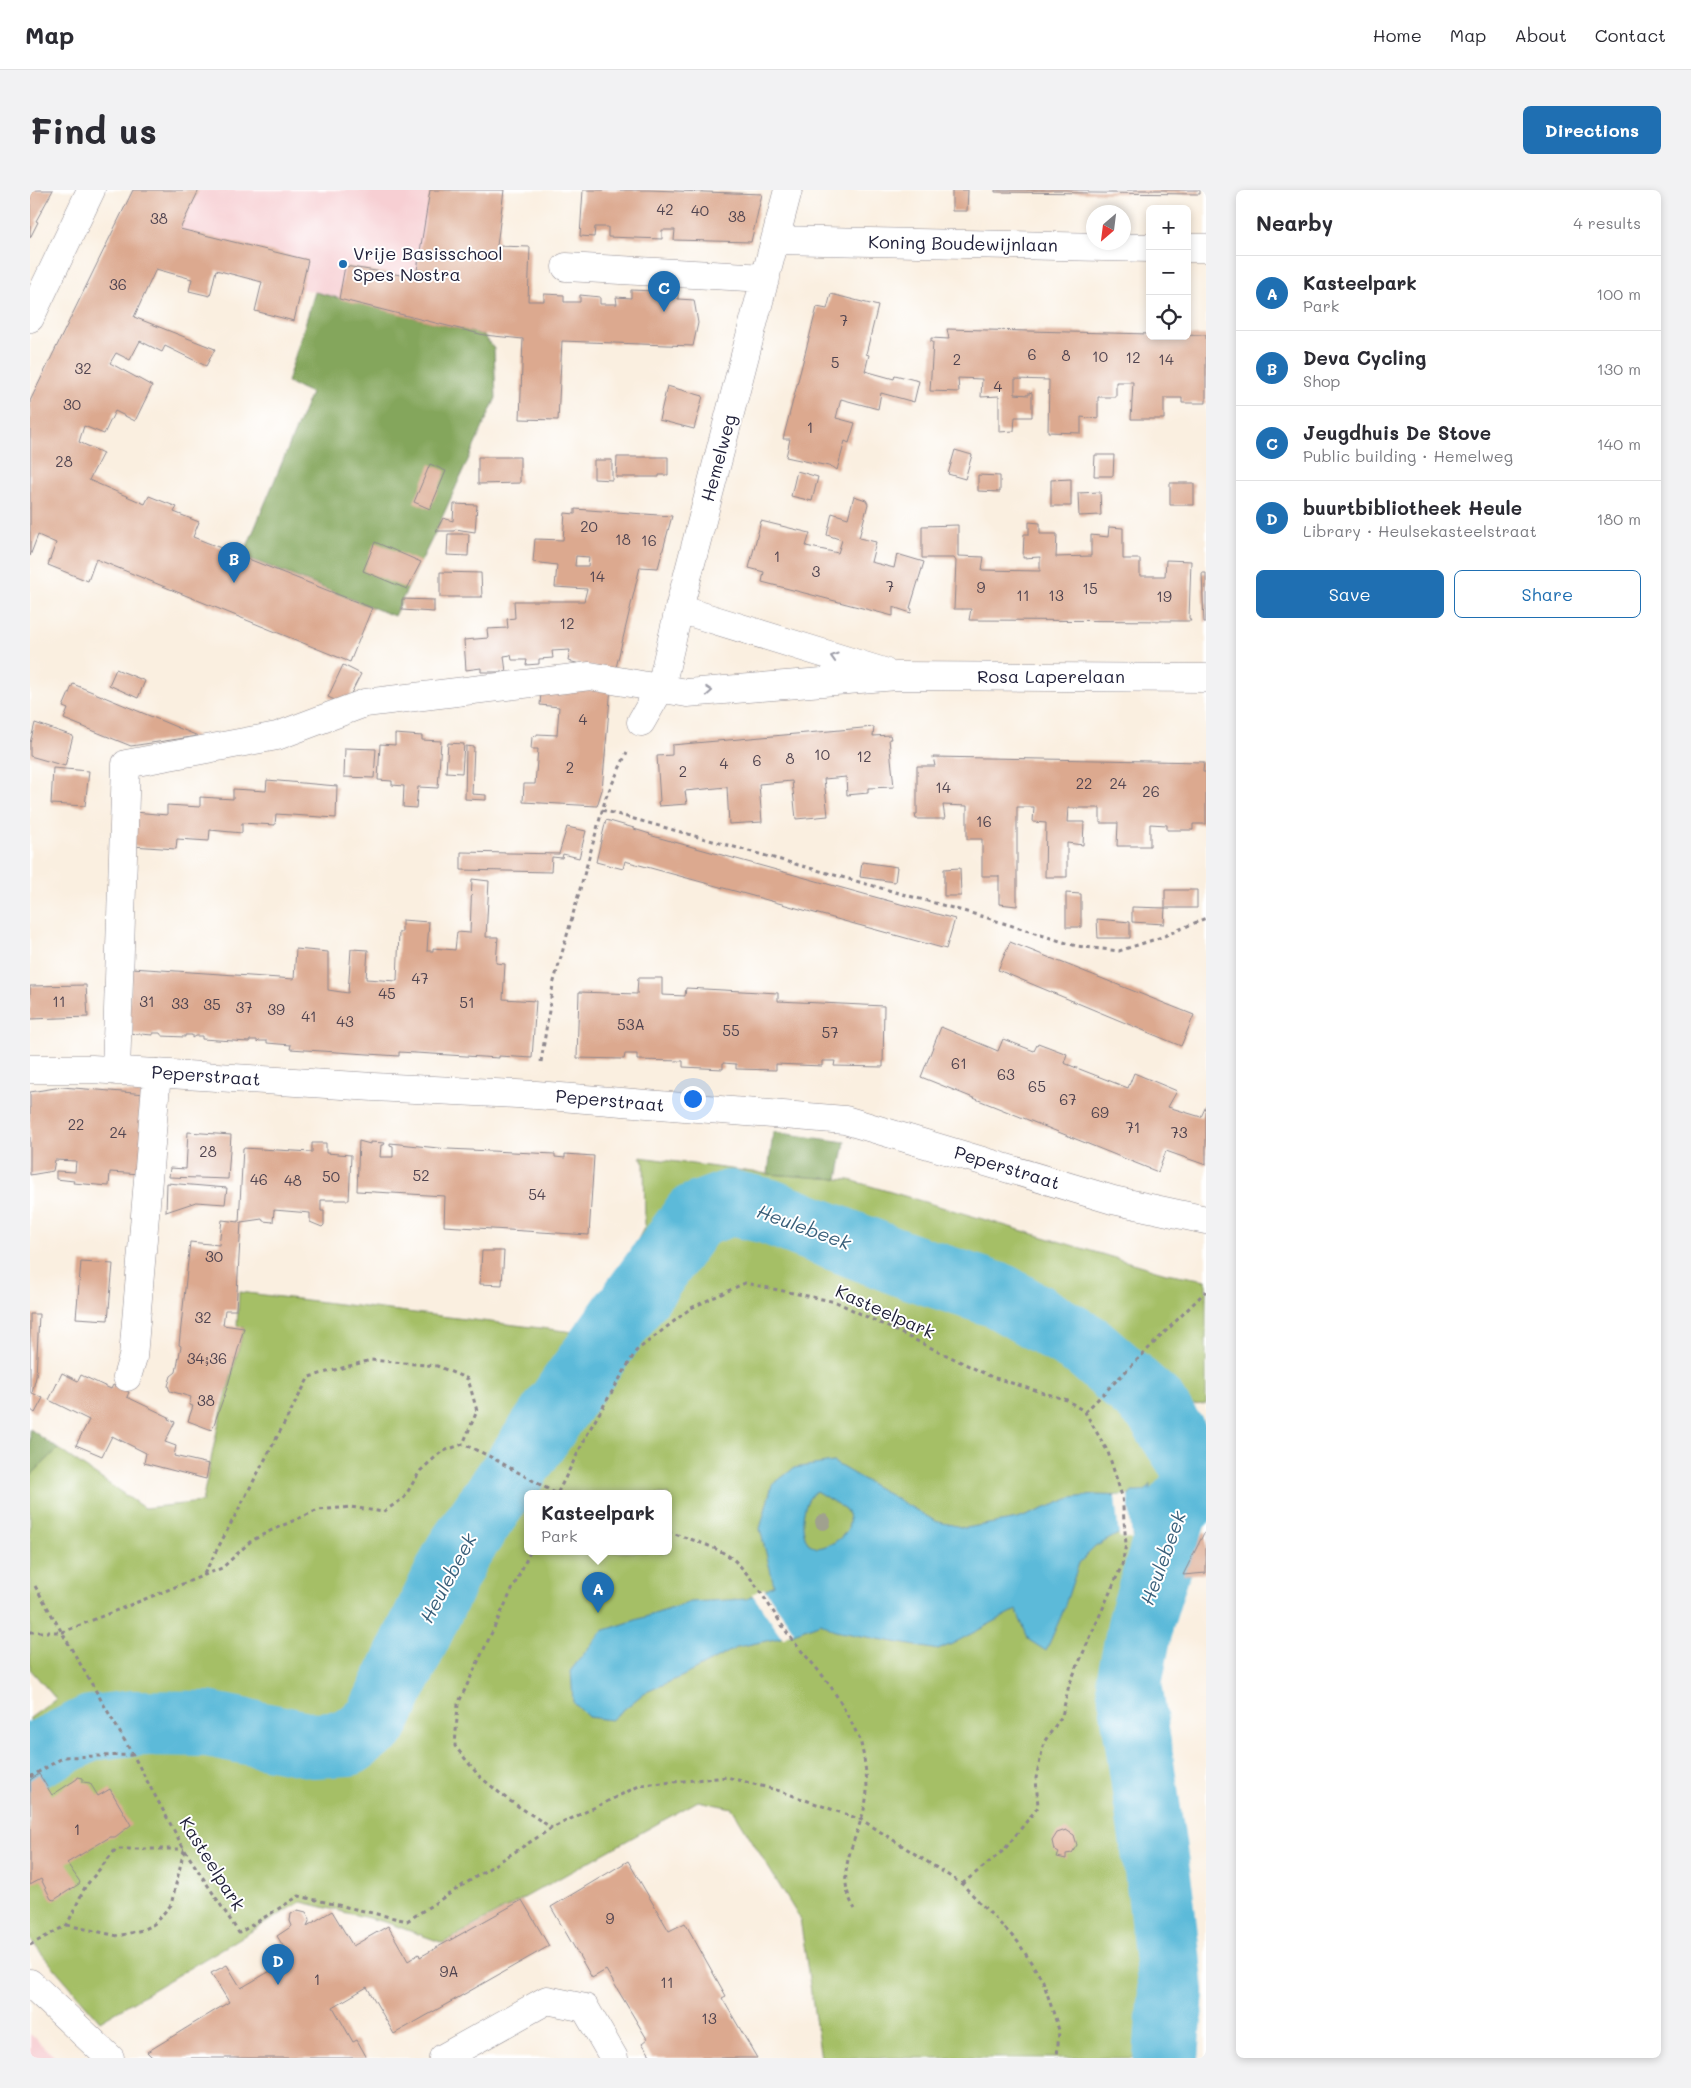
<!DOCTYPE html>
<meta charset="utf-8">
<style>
body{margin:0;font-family:Mali,sans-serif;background:#f2f2f3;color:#2b2b33}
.controls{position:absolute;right:15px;top:15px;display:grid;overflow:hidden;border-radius:8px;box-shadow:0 2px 8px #0003}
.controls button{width:45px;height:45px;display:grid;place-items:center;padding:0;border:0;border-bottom:1px solid #e1e1e2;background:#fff;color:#2b2b33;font:25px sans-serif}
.compass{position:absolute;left:1056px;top:15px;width:45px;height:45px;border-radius:50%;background:#fff;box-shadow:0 2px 8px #0003;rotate:208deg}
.you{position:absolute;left:662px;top:908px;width:18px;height:18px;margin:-12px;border:4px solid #fff;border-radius:50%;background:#1a73e8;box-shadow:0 0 0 8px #1a73e833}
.badge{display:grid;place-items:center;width:32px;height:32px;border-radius:50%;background:#1f6fb2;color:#fff;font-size:16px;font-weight:700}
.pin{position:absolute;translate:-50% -41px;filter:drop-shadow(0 1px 2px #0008)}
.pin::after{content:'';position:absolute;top:26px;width:18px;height:15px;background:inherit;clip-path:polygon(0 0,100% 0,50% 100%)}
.popup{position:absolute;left:494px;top:1300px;width:148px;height:65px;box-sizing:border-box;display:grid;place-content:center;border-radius:8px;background:#fff;filter:drop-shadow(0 1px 4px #0005);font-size:16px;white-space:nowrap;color:#7c7c81}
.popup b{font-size:19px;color:#2b2b33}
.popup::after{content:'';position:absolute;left:50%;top:100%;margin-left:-10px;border:10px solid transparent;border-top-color:#fff}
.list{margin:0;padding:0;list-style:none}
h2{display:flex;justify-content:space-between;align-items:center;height:65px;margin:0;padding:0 20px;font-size:21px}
h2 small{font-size:16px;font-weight:400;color:#7c7c81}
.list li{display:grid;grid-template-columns:32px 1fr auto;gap:15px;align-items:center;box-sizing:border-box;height:75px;padding:0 20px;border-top:1px solid #e1e1e2}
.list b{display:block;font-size:19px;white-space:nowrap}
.list p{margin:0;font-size:16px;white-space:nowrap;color:#7c7c81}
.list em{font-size:16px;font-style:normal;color:#7c7c81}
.actions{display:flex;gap:10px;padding:15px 20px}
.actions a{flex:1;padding:11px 0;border:1px solid #1f6fb2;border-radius:8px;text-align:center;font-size:18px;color:#1f6fb2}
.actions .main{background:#1f6fb2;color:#fff}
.icon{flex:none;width:28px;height:28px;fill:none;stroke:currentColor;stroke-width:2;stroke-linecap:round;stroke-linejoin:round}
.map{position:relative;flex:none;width:1176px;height:1868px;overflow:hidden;border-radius:8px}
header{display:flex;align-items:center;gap:30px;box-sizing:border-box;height:70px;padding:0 25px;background:#fff;border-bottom:1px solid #e1e1e2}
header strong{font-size:24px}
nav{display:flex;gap:28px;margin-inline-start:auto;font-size:18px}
.intro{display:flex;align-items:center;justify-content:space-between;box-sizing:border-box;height:120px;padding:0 30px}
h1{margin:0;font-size:35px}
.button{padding:12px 22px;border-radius:8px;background:#1f6fb2;color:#fff;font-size:18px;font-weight:700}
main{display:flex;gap:30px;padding:0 30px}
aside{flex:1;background:#fff;border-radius:8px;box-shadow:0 2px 8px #0003}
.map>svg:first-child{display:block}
.built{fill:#f7cfd3}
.green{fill:#a5bf66;stroke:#647050;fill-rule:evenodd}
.forest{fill:#84a65b;stroke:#53644b}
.water{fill:#5bbad9;stroke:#3e6e8a;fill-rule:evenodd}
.pier{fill:#faefe0}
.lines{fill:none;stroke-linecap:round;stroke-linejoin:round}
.river{stroke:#5bbad9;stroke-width:66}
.building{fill:#dca98f;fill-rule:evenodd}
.minor-casing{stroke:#8e888e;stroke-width:29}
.path{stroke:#8e888e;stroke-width:3;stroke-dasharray:4 4;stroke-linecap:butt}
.minor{stroke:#fff;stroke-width:28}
.tree{fill:#a0a18f}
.oneway{stroke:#9c9ca7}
.poi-dot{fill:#1f6fb2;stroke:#fff;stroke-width:2}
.labels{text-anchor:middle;stroke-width:4;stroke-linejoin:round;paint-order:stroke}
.number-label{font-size:15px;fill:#504450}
.street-label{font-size:18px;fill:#22223b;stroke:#fff}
.poi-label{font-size:18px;fill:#22223b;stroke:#fff;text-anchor:start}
.water-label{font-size:19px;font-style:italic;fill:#395f7a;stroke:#fff}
</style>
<header>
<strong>Map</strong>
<nav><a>Home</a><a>Map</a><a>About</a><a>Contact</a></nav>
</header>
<div class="intro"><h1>Find us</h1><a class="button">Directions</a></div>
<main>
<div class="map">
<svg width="1176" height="1868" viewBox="0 0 1176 1868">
<rect width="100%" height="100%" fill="#fff"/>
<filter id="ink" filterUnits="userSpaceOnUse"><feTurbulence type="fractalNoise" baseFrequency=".02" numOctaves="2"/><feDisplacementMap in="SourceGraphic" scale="10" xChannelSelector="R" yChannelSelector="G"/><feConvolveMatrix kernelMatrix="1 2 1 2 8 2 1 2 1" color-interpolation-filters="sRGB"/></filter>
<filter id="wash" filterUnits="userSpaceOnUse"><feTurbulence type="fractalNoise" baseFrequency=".0096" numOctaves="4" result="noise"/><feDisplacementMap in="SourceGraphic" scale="20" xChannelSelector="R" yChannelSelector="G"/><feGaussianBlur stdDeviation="1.12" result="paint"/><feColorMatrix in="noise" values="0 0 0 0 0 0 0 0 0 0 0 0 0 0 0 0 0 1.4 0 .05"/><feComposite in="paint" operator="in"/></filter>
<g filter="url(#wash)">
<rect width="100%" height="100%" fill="#faefe0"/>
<path class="built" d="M103,0H474L454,145L233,89L232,92L78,52Z
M0,1844L26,1868H0Z"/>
<path class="green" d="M610,967L738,984L820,990L1136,1083L1176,1090V1214L1160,1215L1176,1243V1330L1146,1375L1126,1471L1127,1551L1170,1818L1160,1868H791L770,1729L702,1618L668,1611L413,1753L355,1732L271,1712L70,1831L0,1750V1528L26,1509L0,1479V1286L28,1259L114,1318L172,1312L188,1236L214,1138L207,1135L209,1102L544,1142L594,1076L615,1036L614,972ZM498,1304H638V1362H498Z"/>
<path class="forest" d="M285,102L454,145L464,159L466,208L406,341L364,426L213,366L281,203L257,192Z
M743,942L815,952L808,989L738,984Z
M0,1239L28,1259L0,1286Z"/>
<path class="water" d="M803,1272L905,1331L935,1338L988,1329L1041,1308L1065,1305L1099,1306L1102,1302C1111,1302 1116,1303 1121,1294L1107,1363L1106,1350L1103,1347L1088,1344L1065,1357L1049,1373L1032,1424L1016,1461L999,1450L986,1420L922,1454L908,1460L805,1441L791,1433L750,1448L708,1457L653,1486L614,1503L581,1530L558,1527L543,1512L541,1480L572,1441L661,1412L717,1409L744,1395L730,1339L742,1295L764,1278ZM786,1301L815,1319C829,1339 805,1356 787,1358L778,1353C769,1338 772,1311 786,1301Z"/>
<path class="pier" d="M1098,1305L1102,1350L1089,1347L1085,1306Z
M734,1398L764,1441L753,1449L722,1404Z"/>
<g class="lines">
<path class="river" d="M0,1568L61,1538L103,1533L177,1534L283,1555L319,1553L346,1533L427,1363L545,1192L665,1026L700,1013L737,1021L878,1076L970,1106L1058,1157L1124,1215L1165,1278L1163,1300L1145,1321L1111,1431L1099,1493L1130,1701L1141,1801L1136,1868"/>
</g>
<g id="blocks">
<path class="building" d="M0,0H23L6,31L8,32L0,48Z
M103,0H169L150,39L278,70L264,131L225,121L232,92L186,80L180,106L159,101L162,89L126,79L104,127L185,159L176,176L135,156L132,162L110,151L100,170L86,163L80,173L122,196L105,231L85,221L74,244L54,236L49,252L73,263L59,290L115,314L119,306L147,317L144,322L169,332L163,347L342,418L320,472L66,369L58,391L18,375L26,353L8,345L0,366V211Z
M400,0H474L467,56L500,57L498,111H514V104L534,105V112H550V105L570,107V114H587L586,107L601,108V100L648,102V109L664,110L668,133L663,156L532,151L528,230L490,229L493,149L454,145L309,109L315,76L389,88L390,80H387Z
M553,0H619L732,4L721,52L644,50L645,40H632V49L578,47V37H565L564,47L550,46Z
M922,0H938L937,21H922Z
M965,0H1170V4L965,2Z
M801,104L848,116L836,164L839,165L835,181L864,189L865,185L889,191L884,212L851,203L848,219L811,209L806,228L825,233L819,253L815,251L807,280L803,277L756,267L760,249H753L787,117L797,119Z
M917,139L1120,144V146L1176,145V213H1152V208H1134V229H1101L1103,192H1086V207H1068V229L1051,227V243L1018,242L1019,190L985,189V204L999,205V202L1002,203V227H985L984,241L969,242V206L951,207L952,189L928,188L929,202L900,201L903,152H901V148L919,149Z
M637,196L673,206L664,239L629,230Z
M925,260L942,265L935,289L918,284Z
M1065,265H1084L1083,286H1064Z
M448,267H490V293L448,294Z
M587,267H638V285H629V287H586Z
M564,270H582V290L564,289Z
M400,274L416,281L400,319L384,312Z
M767,281L788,287L782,311L761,306Z
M948,285L970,286V302L948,301Z
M1041,289V316H1021V290Z
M1140,293H1164V315H1140Z
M1070,302L1071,325L1049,326L1048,303Z
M824,306L836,310L838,314L829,348L846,352L841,372L864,378L867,364L894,372L880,418L882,419L881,423L863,417V426L732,392L734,382L719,378L731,331L780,343L776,356L808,363L812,350L797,345L802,323L818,328Z
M424,314L447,315L445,342L425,339L424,341H406L413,328L423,331Z
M545,319L642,326L628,378L610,377L585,482L538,471L540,460L522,461L523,468L509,469V474L496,475L497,470H482L481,465L474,466L476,482H451V478L436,480L434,450L458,448L457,439L478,438L477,429L485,428L484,411H554L557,399L525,397L527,375L503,372L505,349L533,350L535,323L545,324ZM546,366L559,367L558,376H545Z
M999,332L1010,333V344H1027L1026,367L1061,366V345L1078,347L1079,337L1093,338V369H1110V386H1135L1136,370L1161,371L1159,428L1161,431L939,430L941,419H924L926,371L924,368H892V336L928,335V366L954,367L952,380L1010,381V367L993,368L994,344H999Z
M418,344H439L438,366L417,365Z
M345,352L391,372L377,399L333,381Z
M410,382L451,383L452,407H410Z
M1172,383H1176V432H1174Z
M372,409L404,410V422L372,420Z
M313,475L331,484L315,515L298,507Z
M86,479L115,491L108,508L79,495Z
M43,494L168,546L101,556L34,529L38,519L33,517Z
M581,497L572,600L567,616L493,612L494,594H505L508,559H501L502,547L507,546V544L527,545L529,517L510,515L511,502Z
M5,533L43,546L35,576L0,566V553Z
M844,537L843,546L860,545L861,549H859L864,597L838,598V603L817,605L816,587L794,589L798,626L766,629L762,591L729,594L732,632L699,634L697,597L655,601L657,614L629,616L628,612L630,611L627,566L642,565V555Z
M365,544L392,546V550L411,551L408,598L388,597L386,618L373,617L374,596L362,595V591L348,590L350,554L365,555Z
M418,553L434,554L432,583L416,582Z
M436,556L444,557L442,604L456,605V610L435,609Z
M315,558L346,559L344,588L314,587Z
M903,567L1174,572L1173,582H1176V634H1163V640H1137V635L1120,634V656H1087L1088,633H1070V618H1038L1037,632H1054L1053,655L1037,653V687H1015L1016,633L1003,632L1004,617H987V716L969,714V686H952V649H937V616L913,615L915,629H886L885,624H887V576H905Z
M23,578L59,581L55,616L21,614Z
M237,590L307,596L306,628L246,624L245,635L212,633V643L180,640L179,651L147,649L146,659L102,656L105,622L137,625V615L170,617V607L203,609V599L236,601Z
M576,630L604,638V639L620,644L619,645L925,729L916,759L595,671L593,679L566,672Z
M537,637L556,641L549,668L533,664L532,668L522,667L521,682L431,680V662L529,664Z
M832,672L867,677L865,692L830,687Z
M930,678L931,706H914V679Z
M442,689L459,691L456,747H468L466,773L475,774L473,809L506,811L502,868L469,866V868L369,862V866L260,859L261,855L237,853V851H229L227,853V850H220L219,852L172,849V846H165L162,848V845H155V847L132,846L130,843H123V845L97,843L102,778L264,789L266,759L298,762V800L318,803L321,759L338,760L336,789L367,791L369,742H372V730L399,732L397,761H403V758L425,760L427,742L440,743Z
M1135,700H1167V718H1135Z
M1036,703L1051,704V737H1036Z
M1102,717L1135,718L1134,734L1102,732Z
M1067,729L1100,732V748H1068Z
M980,752L1164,825L1151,856L968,780Z
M608,788H632V805L655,806L656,798L748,803V811L854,816L853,877L804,876L805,871H792V876L746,874V880L706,879V874L693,873V879L653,877V871L607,870V864H595L594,869L547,868L549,802L607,804Z
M56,795L58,827L0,829V796Z
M911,837L968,861L973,849L1004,861L1008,853L1037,864L1034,873L1098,898L1104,883L1147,901L1138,917L1171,927L1176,916V975L1136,961L1128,982L891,887Z
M32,897L116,904L111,984L80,982L79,996L43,993L44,991L26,989V981L45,982L46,971L25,970L23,981L0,985V902Z
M158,942L201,945L198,989L139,987L140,978L156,979Z
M329,951L340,954V952L355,953L354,955H351L350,967H363V956L360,955V953L418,959L525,964V967L535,968V964L564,966L559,1045L414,1036L415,1006L327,1001Z
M282,953H296V963L321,965L319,1010H291V1021H294V1035L292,1037L280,1032V1023L244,1020L243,1032L233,1031L232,1029L211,1032L206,1120H195L193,1135L214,1138L198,1195L182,1240L158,1231L163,1216L159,1215L161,1207L140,1201L138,1196L141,1186L146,1182L151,1156L149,1155L160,1052L189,1055L192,1030L209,1032L213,958L282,962Z
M137,993L197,998L195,1014L166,1012L136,1022Z
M452,1061H474L472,1095L450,1094Z
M51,1072L83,1074L78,1130L46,1128Z
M0,1124H9L6,1187L2,1203L13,1208L5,1223L0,1219Z
M32,1183L48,1191L51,1185L81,1199L83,1195L99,1202L97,1207L139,1227L138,1229L145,1232L135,1252L146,1256L144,1266L179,1274L176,1289L114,1273L116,1263L82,1246L72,1266L46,1255L59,1230L19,1210Z
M1174,1343H1176V1383L1153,1385Z
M9,1584L22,1605L47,1589L48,1587L53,1588V1592L60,1593L68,1606L80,1599L101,1635L85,1647H80L37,1673L50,1692L49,1694L24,1710L21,1709L11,1689L0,1695V1590Z
M1036,1640L1044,1645L1047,1655L1042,1663L1036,1664V1669L1027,1667L1029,1663L1024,1660L1022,1651L1027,1643Z
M598,1671L639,1741L655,1733L696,1806L692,1808L727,1868H622L612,1853L617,1849L576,1780L562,1788L521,1717Z
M492,1710L519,1756L364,1844L337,1797L303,1817L323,1852L327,1850L337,1868H123L117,1862L199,1812L181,1783L197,1775L211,1798L261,1769L247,1746L262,1736L260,1731L261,1724L268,1720L276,1722L280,1729L277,1736L302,1721L323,1756L358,1736L378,1771L389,1764L390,1767Z"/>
</g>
</g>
<g filter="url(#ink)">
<use href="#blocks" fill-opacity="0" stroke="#8e888e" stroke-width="1"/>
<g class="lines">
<defs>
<path id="minor" d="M746,50L1120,58
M1157,58H1176
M536,77L736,88
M0,128L61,0
M649,419L854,482
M611,532L631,497L649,419L758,0
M0,879H62L343,897L506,905L815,930L1083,1010L1176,1030
M86,881L96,574L247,546L335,513L560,486L657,503L867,486L1176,488
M97,1187L103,1167L127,883
M0,1793L80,1868
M413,1868L517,1810L555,1818L584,1868"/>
</defs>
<use href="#minor" class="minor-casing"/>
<path class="path" d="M572,620L951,726L1046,756L1089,761L1132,747L1176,728
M511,872L523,795L576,607L597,562
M1055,1222L1176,1101
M638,1342C657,1348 689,1357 704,1370C724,1388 742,1421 758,1444C771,1462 788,1478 801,1497C808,1507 828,1543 831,1554C834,1565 837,1587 837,1599C836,1641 799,1678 825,1719
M500,1362L428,1514L425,1556L449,1586L477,1609L522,1638
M174,1384L279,1187L341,1170L407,1176L438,1189L447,1221L433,1254
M5,1396L103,1565L154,1659L209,1743L269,1706L377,1731L522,1638L611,1595L697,1587L750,1601L832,1630L932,1694L988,1752L1013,1791L1029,1840L1027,1868
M0,1442H33L192,1378L221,1351L242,1340L288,1320L321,1317L353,1322L374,1308L390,1281L411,1262L433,1254L457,1265L527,1304L560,1239L606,1161L661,1118L715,1093L806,1112L962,1187L1037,1210L1055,1222L1078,1262L1092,1306L1096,1354L1092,1375L1039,1495L1032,1526L1014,1552L1006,1588L1008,1617L974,1660L932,1694
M0,1587L34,1567L103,1565
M37,1735L88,1746L112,1740L124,1734L141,1715L154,1660
M0,1755L37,1735L55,1697L86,1659H154"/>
<use href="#minor" class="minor"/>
</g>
<circle class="tree" cx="793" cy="1332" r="8"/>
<defs><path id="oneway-chevron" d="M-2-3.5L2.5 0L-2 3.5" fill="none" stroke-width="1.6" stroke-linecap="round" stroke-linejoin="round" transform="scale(1.25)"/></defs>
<g class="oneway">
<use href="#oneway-chevron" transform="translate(804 467) rotate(-163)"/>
<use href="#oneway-chevron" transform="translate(679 501) rotate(-4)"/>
</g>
</g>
<circle class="poi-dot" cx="313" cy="74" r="5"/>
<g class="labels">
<g class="number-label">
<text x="635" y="25">42</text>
<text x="670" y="26">40</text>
<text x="707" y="32">38</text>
<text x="129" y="34">38</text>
<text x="88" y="100">36</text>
<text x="814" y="136">7</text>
<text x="1002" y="170">6</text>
<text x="1036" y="171">8</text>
<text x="1070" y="172">10</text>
<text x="1103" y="173">12</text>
<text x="927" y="175">2</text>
<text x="1136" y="175">14</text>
<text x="805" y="178">5</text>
<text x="53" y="184">32</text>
<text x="968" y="202">4</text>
<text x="42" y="220">30</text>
<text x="780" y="243">1</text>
<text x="34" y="277">28</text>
<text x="559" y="342">20</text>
<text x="593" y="355">18</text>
<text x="619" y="356">16</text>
<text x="747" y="372">1</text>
<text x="786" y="387">3</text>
<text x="567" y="392">14</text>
<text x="860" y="402">7</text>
<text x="951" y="403">9</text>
<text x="1060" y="404">15</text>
<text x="993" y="411">11</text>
<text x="1026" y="411">13</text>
<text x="1134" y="412">19</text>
<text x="537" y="439">12</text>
<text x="553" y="535">4</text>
<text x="792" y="570">10</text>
<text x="834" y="572">12</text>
<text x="760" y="574">8</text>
<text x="727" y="576">6</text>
<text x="694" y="579">4</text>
<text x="540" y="583">2</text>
<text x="653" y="587">2</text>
<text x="1054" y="599">22</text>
<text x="1088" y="599">24</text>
<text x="913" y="603">14</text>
<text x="1121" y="607">26</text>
<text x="954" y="637">16</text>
<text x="390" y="794">47</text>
<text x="357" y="809">45</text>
<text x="29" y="817">11</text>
<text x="117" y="817">31</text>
<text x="437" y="818">51</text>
<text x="150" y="819">33</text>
<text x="182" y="820">35</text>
<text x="214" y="823">37</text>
<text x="246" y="825">39</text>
<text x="279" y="832">41</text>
<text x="315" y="837">43</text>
<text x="601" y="840">53A</text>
<text x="701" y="846">55</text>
<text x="800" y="848">57</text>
<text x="929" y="879">61</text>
<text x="976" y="890">63</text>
<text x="1007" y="902">65</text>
<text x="1038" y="915">67</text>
<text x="1070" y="928">69</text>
<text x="46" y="940">22</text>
<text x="1103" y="943">71</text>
<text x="88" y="948">24</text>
<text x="1149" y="948">73</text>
<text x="178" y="967">28</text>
<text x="391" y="991">52</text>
<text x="301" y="992">50</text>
<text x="229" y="995">46</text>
<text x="263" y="996">48</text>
<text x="507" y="1010">54</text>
<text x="184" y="1072">30</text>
<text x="173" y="1133">32</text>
<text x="177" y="1174">34;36</text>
<text x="176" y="1216">38</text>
<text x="47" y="1645">1</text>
<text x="580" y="1734">9</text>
<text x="419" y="1787">9A</text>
<text x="287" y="1795">1</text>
<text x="637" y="1798">11</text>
<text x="679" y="1834">13</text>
</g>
<g class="street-label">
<text transform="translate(933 54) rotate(1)" y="6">Koning Boudewijnlaan</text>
<text transform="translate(689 268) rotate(-75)" y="6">Hemelweg</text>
<text x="1021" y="493">Rosa Laperelaan</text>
<text transform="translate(176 886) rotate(4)" y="6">Peperstraat</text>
<text transform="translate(580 911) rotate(5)" y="6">Peperstraat</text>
<text transform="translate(977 978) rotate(17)" y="6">Peperstraat</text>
<text transform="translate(855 1122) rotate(24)" y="6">Kasteelpark</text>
<text transform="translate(182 1674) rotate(58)" y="6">Kasteelpark</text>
</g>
<g class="poi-label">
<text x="323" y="70">Vrije Basisschool<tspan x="323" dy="21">Spes Nostra</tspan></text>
</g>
<g class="water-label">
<text transform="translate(774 1037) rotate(20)" y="7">Heulebeek</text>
<text transform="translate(1133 1368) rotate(-70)" y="7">Heulebeek</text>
<text transform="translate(418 1388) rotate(-62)" y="7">Heulebeek</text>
</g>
</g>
</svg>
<div class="controls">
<button>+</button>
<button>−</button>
<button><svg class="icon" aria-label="locate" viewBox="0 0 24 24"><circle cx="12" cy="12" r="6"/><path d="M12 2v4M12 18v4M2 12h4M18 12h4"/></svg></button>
</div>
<svg class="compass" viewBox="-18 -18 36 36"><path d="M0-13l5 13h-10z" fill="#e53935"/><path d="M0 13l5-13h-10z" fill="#7c7c81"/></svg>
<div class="you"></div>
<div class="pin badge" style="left:568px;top:1423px">A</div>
<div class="popup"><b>Kasteelpark</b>Park</div>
<div class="pin badge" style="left:204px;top:393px">B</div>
<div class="pin badge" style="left:634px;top:122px">C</div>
<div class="pin badge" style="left:248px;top:1795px">D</div>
</div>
<aside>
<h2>Nearby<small>4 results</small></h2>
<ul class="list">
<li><span class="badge">A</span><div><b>Kasteelpark</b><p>Park</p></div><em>100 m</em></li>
<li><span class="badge">B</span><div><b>Deva Cycling</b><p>Shop</p></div><em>130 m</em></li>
<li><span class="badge">C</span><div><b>Jeugdhuis De Stove</b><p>Public building · Hemelweg</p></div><em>140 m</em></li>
<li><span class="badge">D</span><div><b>buurtbibliotheek Heule</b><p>Library · Heulsekasteelstraat</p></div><em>180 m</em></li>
</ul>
<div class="actions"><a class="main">Save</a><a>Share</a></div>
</aside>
</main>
